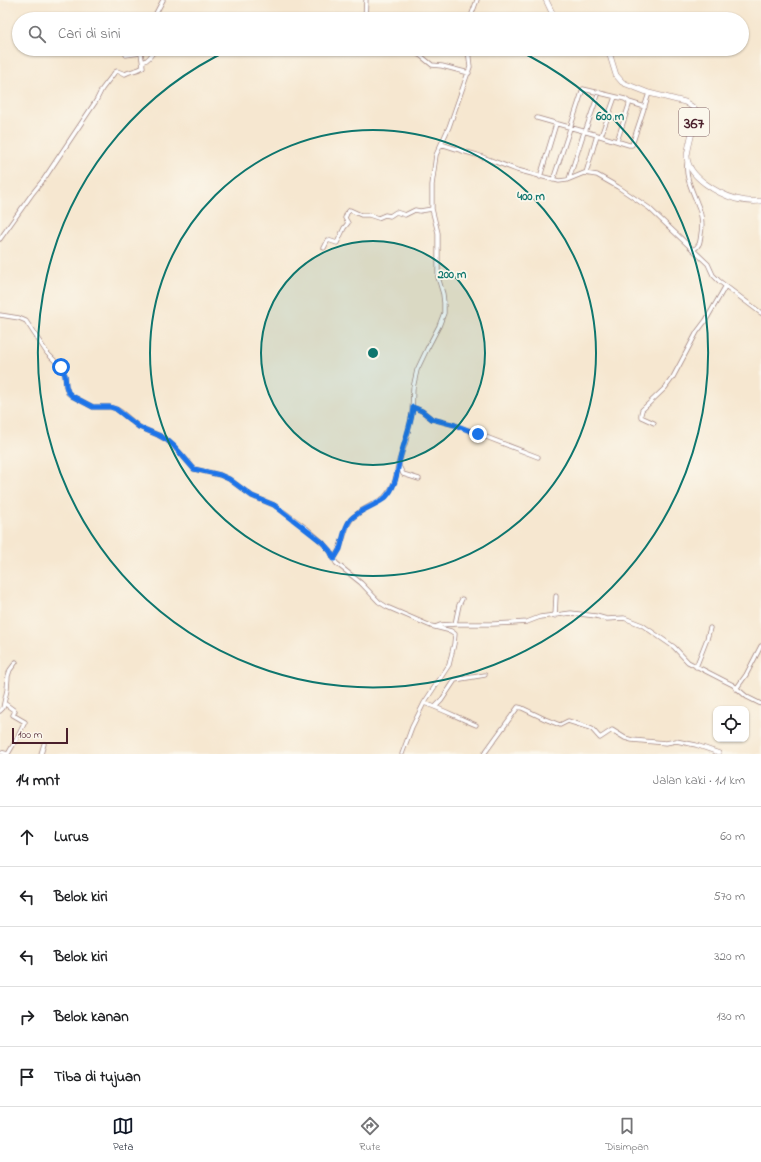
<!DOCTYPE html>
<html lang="id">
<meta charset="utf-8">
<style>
body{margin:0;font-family:"Indie Flower",sans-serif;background:#f6f6f6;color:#202124}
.controls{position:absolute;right:12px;bottom:12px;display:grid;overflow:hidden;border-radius:8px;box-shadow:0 1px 3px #0004}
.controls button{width:36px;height:36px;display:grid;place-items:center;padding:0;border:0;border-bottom:1px solid #e0e0e0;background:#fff;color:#202124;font:20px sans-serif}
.scale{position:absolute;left:12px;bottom:10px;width:56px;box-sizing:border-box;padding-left:4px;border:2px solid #4a1f2b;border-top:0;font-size:11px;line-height:14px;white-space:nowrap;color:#4a1f2b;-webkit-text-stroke:3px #fbf7ec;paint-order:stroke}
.stop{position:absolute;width:12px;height:12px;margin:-9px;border:3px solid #1a73e8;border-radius:50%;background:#fff}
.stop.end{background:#1a73e8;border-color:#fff;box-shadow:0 1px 4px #0008}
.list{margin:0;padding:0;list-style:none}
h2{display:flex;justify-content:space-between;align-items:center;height:52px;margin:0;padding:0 16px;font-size:17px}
h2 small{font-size:13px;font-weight:400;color:#757577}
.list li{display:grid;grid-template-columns:26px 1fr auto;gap:12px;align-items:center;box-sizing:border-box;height:60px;padding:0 16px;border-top:1px solid #e0e0e0}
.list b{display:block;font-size:15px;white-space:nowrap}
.list em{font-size:13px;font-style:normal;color:#757577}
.icon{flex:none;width:22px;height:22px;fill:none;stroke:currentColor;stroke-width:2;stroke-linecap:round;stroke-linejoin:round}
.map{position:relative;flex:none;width:761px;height:754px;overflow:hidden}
.search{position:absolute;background:#fff;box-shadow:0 1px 3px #0004;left:12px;right:12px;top:12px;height:44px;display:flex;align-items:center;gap:10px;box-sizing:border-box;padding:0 14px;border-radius:22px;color:#757577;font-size:15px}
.sheet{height:352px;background:#fff}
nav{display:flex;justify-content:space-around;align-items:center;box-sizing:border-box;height:56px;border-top:1px solid #e0e0e0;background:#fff;font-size:11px;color:#757577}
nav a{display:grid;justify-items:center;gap:2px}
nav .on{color:#111827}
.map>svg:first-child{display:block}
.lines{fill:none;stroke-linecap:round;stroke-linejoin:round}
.street-casing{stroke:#a0837e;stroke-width:5}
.primary-casing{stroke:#a0837e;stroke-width:6}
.street{stroke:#fff;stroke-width:3.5}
.primary{stroke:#fff;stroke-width:5}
.route{stroke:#1a73e8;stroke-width:5}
.ring{fill:none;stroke:#0f766e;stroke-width:2}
.labels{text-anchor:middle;stroke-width:3.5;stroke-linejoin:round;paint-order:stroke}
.shield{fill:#fbf7ec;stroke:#7f6065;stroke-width:1}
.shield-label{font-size:16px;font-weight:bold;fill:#4a1f2b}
.centre{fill:#0f766e;stroke:#fbf7ec;stroke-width:2}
.ring-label{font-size:12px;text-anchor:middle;font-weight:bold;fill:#0f766e;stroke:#fbf7ec;stroke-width:3.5;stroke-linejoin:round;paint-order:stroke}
</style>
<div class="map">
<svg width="761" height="754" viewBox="0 0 761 754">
<rect width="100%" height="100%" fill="#fbf7ec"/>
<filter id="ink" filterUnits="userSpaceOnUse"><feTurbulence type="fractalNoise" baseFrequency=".025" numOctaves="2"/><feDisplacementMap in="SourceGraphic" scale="8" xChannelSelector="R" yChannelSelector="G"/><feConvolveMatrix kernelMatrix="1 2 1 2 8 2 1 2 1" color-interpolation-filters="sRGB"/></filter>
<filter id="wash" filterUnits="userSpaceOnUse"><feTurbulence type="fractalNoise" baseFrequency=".012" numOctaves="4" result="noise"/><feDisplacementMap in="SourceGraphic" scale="16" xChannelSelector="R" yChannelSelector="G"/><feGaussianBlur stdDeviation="0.9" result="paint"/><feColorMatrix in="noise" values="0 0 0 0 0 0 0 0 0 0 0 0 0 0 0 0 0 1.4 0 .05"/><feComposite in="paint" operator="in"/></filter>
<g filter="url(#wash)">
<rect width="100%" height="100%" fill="#f6e7d0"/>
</g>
<g filter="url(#ink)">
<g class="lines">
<defs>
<path id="street" d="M153,19L163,0
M365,19L366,0
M470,19L477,0
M172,49L177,51L182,49L195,51
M401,49L416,53L421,56L432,65L442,66L469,73
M126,55L141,53
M143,62C149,60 152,55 155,49
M629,102L645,107
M537,118L597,135
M585,132L599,92
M601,136L615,97
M441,144L466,152L477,155L517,170L559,181L567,180L584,173L597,175L618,187L649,208L708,264L713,275L719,281L761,313
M687,163C685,177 692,190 697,203C701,212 703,224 701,234C700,242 700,246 693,250
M586,173L597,135L629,145H632L649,93
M540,177L556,124
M569,179L584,132
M553,180L583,89L625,99L629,102V105L617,141
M0,239L32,194L44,179L96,101L102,89L115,72L117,71L125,74C132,70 138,71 143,67L141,53L142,49
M324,248L328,240L337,243L344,228L348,223L345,218L347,213L350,210L361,215H369L378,218L385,215L390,216L396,212L405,215L415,210L420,211L432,209
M0,315L19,318L26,321L47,353L61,367L65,375L66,386L68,393L72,396L93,407H110L116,409L121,412L139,427L158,435L167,440L182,455L194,469L220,475L229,479L252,496L274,505L306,528L322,542L330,551L336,563L361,583L379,602L387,607L431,626L451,631L455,634L454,644L449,665L424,703L412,727L402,754
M413,407L422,411L432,419L455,425L538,457
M654,423L641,417V414L642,410L665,388L673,377L697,332L706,320L725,287
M399,466L403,474L419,479
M334,559L339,550L347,526L351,519L361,511L384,498L391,489L395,481L399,461L406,441L412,414L413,388L417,370L427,349L439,326L444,313V303L443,294L438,277V233L432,209V185L436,155L449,127L470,67L468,49
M555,616L556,596
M455,624L459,605L462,599
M435,627L440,625L457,624H493L513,623L527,622L540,617L571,613L596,616L607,619L624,618L642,625L674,647L688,662L725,681L733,685L747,697L761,704
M696,667L707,639L710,628
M736,689L746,675L761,646
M424,703C442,709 459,718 476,725
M435,707L441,701L455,680L485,675
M0,711L3,708L4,703
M0,752L8,754
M8,754L16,740L25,722L13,715L15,711L4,703L7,690L8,676L10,670L16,662
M41,754L44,744
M484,754L518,707L522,708L545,719L560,725L568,721L587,727L592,729L600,738L612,730L625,738L632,740L666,743L676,741L696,745L719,753"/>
<path id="primary" d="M546,0L555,19
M608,49L616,75L622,82L626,84L649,93L685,102L694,108C698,116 688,145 687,156C687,177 719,194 736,199C744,201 753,202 761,201"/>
</defs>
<use href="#street" class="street-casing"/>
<use href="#primary" class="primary-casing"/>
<use href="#street" class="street"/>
<use href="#primary" class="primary"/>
</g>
</g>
<g class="lines" filter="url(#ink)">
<path class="route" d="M61,367L65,375L66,386L68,392L72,396L93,407H110L116,409L139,427L158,435L167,440L174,446L194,469L220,475L229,479L252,496L274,505L322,542L330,551L334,559C336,556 338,552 340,549C343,539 344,528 350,520C360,508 377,506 386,497C398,484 397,467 402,451C406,436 412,422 413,407L422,411L432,419L455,425L478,434"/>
</g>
<circle cx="373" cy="353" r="112" fill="#0f766e" fill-opacity=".12"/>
<g class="ring">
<circle cx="373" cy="353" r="112"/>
<circle cx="373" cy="353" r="223"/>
<path d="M350 19A335 335 0 0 1 396 19M515 49A335 335 0 1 1 231 49"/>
</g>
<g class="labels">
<rect class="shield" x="679" y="108" width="30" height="28" rx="3"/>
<g class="shield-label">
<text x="694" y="128">367</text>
</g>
</g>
<circle cx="373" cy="353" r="6" class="centre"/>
<g class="ring-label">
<text x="610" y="120">600 m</text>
<text x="531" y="200">400 m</text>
<text x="452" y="278">200 m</text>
</g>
</svg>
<div class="controls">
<button><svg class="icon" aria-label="locate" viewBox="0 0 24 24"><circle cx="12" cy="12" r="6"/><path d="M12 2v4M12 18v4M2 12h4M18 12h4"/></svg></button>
</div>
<div class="scale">100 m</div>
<div class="stop" style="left:61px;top:367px"></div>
<div class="stop end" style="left:478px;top:434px"></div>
<div class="search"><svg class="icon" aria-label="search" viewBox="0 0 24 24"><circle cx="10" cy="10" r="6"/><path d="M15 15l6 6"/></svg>Cari di sini</div>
</div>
<section class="sheet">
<h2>14 mnt<small>Jalan kaki · 1.1 km</small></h2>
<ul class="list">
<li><svg class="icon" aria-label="ahead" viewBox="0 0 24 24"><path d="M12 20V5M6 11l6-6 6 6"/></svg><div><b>Lurus</b></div><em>60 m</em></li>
<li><svg class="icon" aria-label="left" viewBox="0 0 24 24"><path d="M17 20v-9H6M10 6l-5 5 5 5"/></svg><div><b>Belok kiri</b></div><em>570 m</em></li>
<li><svg class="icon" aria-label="left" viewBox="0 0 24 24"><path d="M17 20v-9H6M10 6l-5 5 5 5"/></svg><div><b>Belok kiri</b></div><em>320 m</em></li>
<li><svg class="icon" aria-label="right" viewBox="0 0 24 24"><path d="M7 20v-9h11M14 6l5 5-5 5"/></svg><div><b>Belok kanan</b></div><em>130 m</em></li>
<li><svg class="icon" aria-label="arrive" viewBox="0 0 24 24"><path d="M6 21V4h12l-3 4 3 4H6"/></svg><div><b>Tiba di tujuan</b></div></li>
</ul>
</section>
<nav>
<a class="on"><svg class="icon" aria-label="map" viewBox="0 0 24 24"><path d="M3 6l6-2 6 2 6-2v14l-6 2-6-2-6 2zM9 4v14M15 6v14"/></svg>Peta</a>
<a><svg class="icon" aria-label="directions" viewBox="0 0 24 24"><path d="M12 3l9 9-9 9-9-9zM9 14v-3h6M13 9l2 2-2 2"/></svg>Rute</a>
<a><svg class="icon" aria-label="saved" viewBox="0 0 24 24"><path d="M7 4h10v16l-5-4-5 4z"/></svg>Disimpan</a>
</nav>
